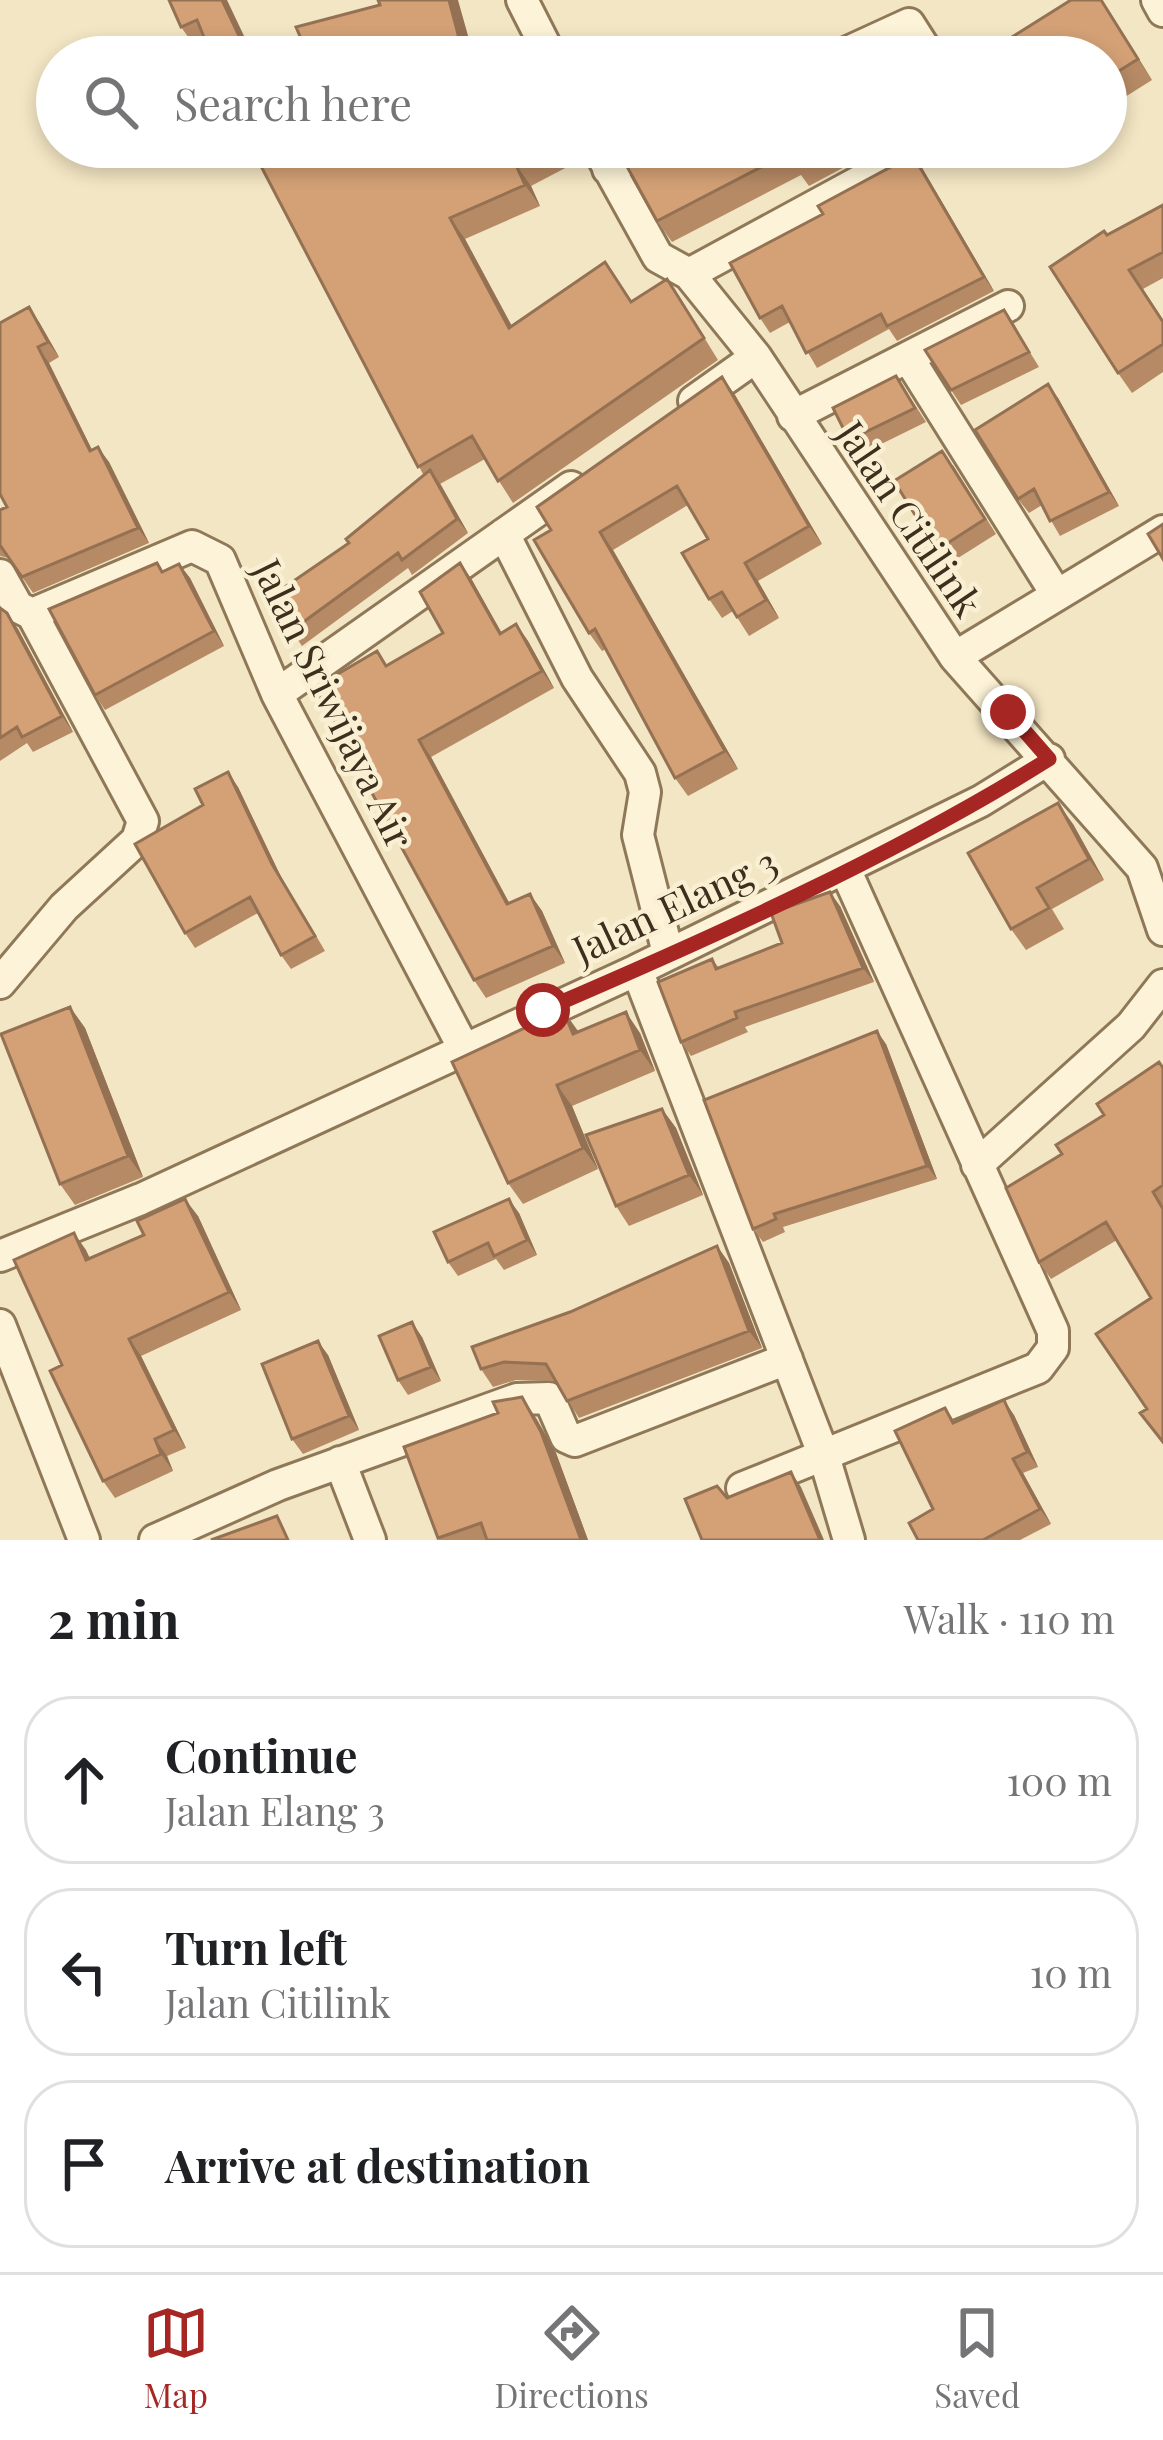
<!DOCTYPE html>
<meta charset="utf-8">
<style>
body{margin:0;font-family:"Playfair Display",serif;background:#f2f2f2;color:#202124}
.stop{position:absolute;width:36px;height:36px;margin:-27px;border:9px solid #a52622;border-radius:50%;background:#fff}
.stop.end{background:#a52622;border-color:#fff;box-shadow:0 3px 12px #0008}
.list{margin:0;padding:0;list-style:none}
h2{display:flex;justify-content:space-between;align-items:center;height:156px;margin:0;padding:0 48px;font-size:51px}
h2 small{font-size:39px;font-weight:400;color:#757577}
.list li{display:grid;grid-template-columns:78px 1fr auto;gap:36px;align-items:center;box-sizing:border-box;height:168px;margin:0 24px 24px;padding:0 24px;border:3px solid #e0e0e0;border-radius:48px}
.list b{display:block;font-size:45px;white-space:nowrap}
.list p{margin:0;font-size:39px;white-space:nowrap;color:#757577}
.list em{font-size:39px;font-style:normal;color:#757577}
.icon{flex:none;width:66px;height:66px;fill:none;stroke:currentColor;stroke-width:2;stroke-linecap:round;stroke-linejoin:round}
.map{position:relative;flex:none;width:1163px;height:1540px;overflow:hidden}
.search{position:absolute;background:#fff;box-shadow:0 6px 18px #0003;left:36px;right:36px;top:36px;height:132px;display:flex;align-items:center;gap:30px;box-sizing:border-box;padding:0 42px;border-radius:66px;color:#757577;font-size:45px}
.sheet{height:732px;background:#fff}
nav{display:flex;justify-content:space-around;align-items:center;box-sizing:border-box;height:168px;border-top:3px solid #e0e0e0;background:#fff;font-size:33px;color:#757577}
nav a{display:grid;justify-items:center;gap:6px}
nav .on{color:#a52622}
.map>svg:first-child{display:block}
.lines{fill:none;stroke-linecap:round;stroke-linejoin:round}
.street-casing{stroke:#8f7858;stroke-width:36}
.street{stroke:#fcf3d8;stroke-width:30}
.wall{fill:#b68a65}
.shaded-wall{fill:#947153}
.building{fill:#d4a176;stroke:#947153;stroke-width:3}
.route{stroke:#a52622;stroke-width:15}
.labels{text-anchor:middle;stroke-width:9;stroke-linejoin:round;paint-order:stroke}
.street-label{font-size:39px;fill:#3e2e1d;stroke:#f9f0d4}
</style>
<div class="map">
<svg width="1163" height="1540" viewBox="0 0 1163 1540">
<rect width="100%" height="100%" fill="#f3e6c4"/>
<g class="lines">
<defs>
<path id="street" d="M522,0L551,57
M1157,0L1163,11
M837,57L909,24L930,57
M597,147L658,257L689,274L756,357L955,657L1142,868L1163,930
M608,169L653,147
M689,274L899,160
M909,359L1055,592
M694,401L756,357
M793,416L1008,306
M504,534L577,678L640,773L645,792L638,835L668,953
M0,575L18,607L32,614L192,546L220,560L277,694L463,1047
M955,657L1163,531
M277,694L571,487
M637,970L824,1456L849,1540
M0,983L64,907L137,840L143,821L32,614
M977,1165L1131,1026L1163,985
M0,1256L141,1199L637,970L981,801L1049,759
M0,1325L84,1540
M340,1462L370,1540
M742,1488L1038,1368L1053,1348V1331L845,869
M155,1540L278,1485L517,1399L549,1398L566,1437L575,1441L787,1359"/>
</defs>
<use href="#street" class="street-casing"/>
<use href="#street" class="street"/>
</g>
<path class="wall" d="M227,0L206,43L196,48L181,27Z
M1102,0L1152,80L1106,109V57Z
M251,147H561L571,165L531,186L540,206L465,239L512,326L632,301L681,300L718,360L513,503L485,459L440,484L468,533L412,575L408,568L302,646L269,598L349,543L424,476Z
M656,147H882L809,186L801,175L672,242L657,221Z
M918,161L994,291L897,341L889,329L817,368L790,322L770,333L760,318L823,214Z
M1163,205V278L1143,289L1163,320V372L1132,393L1118,373L1107,235Z
M1004,310L1039,367L961,405L951,390Z
M39,322L59,357L49,363L92,450L109,462L149,543L33,593L9,558L0,556V510L7,507Z
M722,377L735,395L822,544L758,581L779,618L749,636L733,611L722,618L709,599L708,539L688,505L613,550L738,769L688,796L675,778L606,649L602,651L589,633L551,530Z
M906,391L926,422L859,455L849,440Z
M1058,398L1119,506L1060,536L1042,505L1029,513L1018,499Z
M953,465L996,534L947,565L937,550Z
M157,563L163,572L179,564L190,578L224,646L105,710L95,695Z
M460,563L472,580L501,633L516,624L528,641L554,688L431,757L509,903L530,894L542,911L565,963L486,998L474,980L367,769L347,733L343,735L331,718L387,665L443,633Z
M0,608L18,629L73,732L33,752L27,743L0,761Z
M238,787L282,879L325,951L291,969L281,955L258,913L195,948L185,933Z
M1073,824L1104,880L1052,909L1064,929L1026,950L1011,929Z
M840,906L874,982L745,1027L748,1032L691,1056L681,1042L712,959L719,968L782,943Z
M70,1007L85,1028L143,1177L75,1205L60,1184Z
M578,1032L640,1033L655,1071L572,1106L598,1169L523,1204L508,1183Z
M886,1044L937,1179L783,1227L785,1232L763,1242L753,1229Z
M1163,1068V1444L1140,1413L1147,1409L1151,1298L1117,1240L1051,1279L1039,1262L1062,1154L1104,1115Z
M662,1109L676,1128L703,1195L629,1226L616,1206Z
M519,1213L537,1255L504,1270L496,1259L458,1276L448,1262Z
M198,1216L241,1310L141,1356L186,1448L167,1456L173,1471L115,1498L103,1481L62,1365L74,1233L90,1258Z
M717,1246L729,1263L762,1348L579,1418L556,1381L516,1380L493,1387L481,1369L570,1312Z
M422,1337L441,1381L408,1395L398,1380Z
M328,1355L359,1430L303,1454L292,1439Z
M945,1408L955,1422L1014,1415L1038,1467L1023,1473L1051,1524L1020,1540H918L933,1509Z
M536,1418L556,1453L588,1540H439L438,1538Z"/>
<path class="shaded-wall" d="M222,0H227L254,57H249Z
M449,0H458L474,57H464Z
M1102,0L1152,80L1138,59Z
M908,147L918,161L994,291L984,277Z
M516,165L531,186L540,206L525,185Z
M450,218L465,239L524,349L509,328Z
M29,307L39,322L59,357L48,342Z
M38,347L49,363L100,466L90,451Z
M722,377L735,395L822,544L809,526Z
M1048,384L1058,398L1119,506L1109,492Z
M98,447L109,462L149,543L138,528Z
M430,470L441,485L468,533L457,519Z
M600,532L613,550L738,769L725,751Z
M460,563L472,580L512,651L500,634Z
M745,563L758,581L779,618L766,600Z
M179,564L190,578L224,646L214,631Z
M7,613L18,629L73,732L62,716Z
M516,624L528,641L554,688L542,671Z
M419,740L431,757L519,921L507,904Z
M228,772L238,787L282,879L325,951L272,864Z
M1058,803L1073,824L1104,880L1089,859Z
M830,892L840,906L874,982L863,968Z
M530,894L542,911L565,963L553,946Z
M70,1007L85,1028L143,1177L128,1156Z
M563,1010L578,1031L588,1055L573,1034Z
M626,1012L640,1033L655,1071L640,1050Z
M877,1031L886,1044L937,1179L927,1166Z
M557,1085L572,1106L598,1169L583,1148Z
M662,1109L676,1128L703,1195L689,1175Z
M185,1199L198,1216L241,1310L229,1292Z
M509,1199L519,1213L537,1255L527,1240Z
M74,1233L86,1250L98,1277L86,1260Z
M717,1246L729,1263L762,1348L749,1331Z
M412,1322L422,1337L441,1381L431,1367Z
M129,1339L141,1356L186,1448L174,1430Z
M318,1341L328,1355L359,1430L349,1416Z
M522,1397L536,1418L556,1453L588,1540H581Z
M1004,1400L1014,1415L1038,1467L1027,1452Z
M155,1439L167,1456L173,1471L161,1454Z
M1013,1459L1023,1473L1051,1524L1040,1509Z
M791,1472L801,1487L824,1540H820Z"/>
<path class="building" d="M169,0H222L249,57H212L197,20L181,27Z
M378,0H449L464,57H309L296,27L380,5Z
M1071,0H1101L1138,59L1106,79V57H1003L996,47Z
M850,45L856,57H809L815,54Z
M251,147H550L516,165L525,185L450,218L509,328L605,262L631,302L667,279L704,338L498,481L472,436L418,467Z
M656,147H828L795,165L788,153L657,221L625,163Z
M908,147L984,277L887,326L881,314L806,353L782,306L760,318L730,263L823,214L818,206L898,163Z
M1163,205V252L1129,270L1163,322V344L1118,373L1050,267L1104,231L1107,235Z
M29,307L48,342L38,347L90,451L98,447L138,528L22,577L0,545V510L7,507L0,494V323Z
M1004,310L1029,352L951,390L925,350Z
M896,376L915,408L849,440L833,408Z
M722,377L809,526L745,563L766,600L737,617L722,592L709,599L682,553L708,539L677,486L600,532L725,751L675,778L595,629L589,633L534,540L551,530L537,507Z
M1048,384L1109,492L1050,521L1034,489L1018,499L975,430Z
M942,451L985,519L937,550L894,481Z
M430,470L457,519L402,560L398,553L291,631L269,598L349,543L346,539Z
M1163,524V559L1148,534Z
M157,563L162,572L179,564L214,631L95,695L49,609Z
M460,563L500,634L516,624L542,671L419,740L507,904L530,894L553,946L474,980L361,773L367,769L337,715L331,718L314,688L377,651L386,666L443,633L420,592Z
M0,608L7,613L62,716L22,737L17,727L0,738Z
M228,772L272,864L315,936L281,955L250,897L185,933L135,844L203,805L195,789Z
M1058,803L1089,859L1037,888L1049,908L1011,929L968,853Z
M830,892L863,968L735,1012L737,1018L681,1042L658,982L712,959L716,969L782,943L771,913Z
M70,1007L128,1156L60,1184L1,1034Z
M563,1010L573,1034L626,1012L640,1050L557,1085L583,1148L508,1183L452,1062Z
M877,1031L927,1166L774,1214L776,1219L753,1229L704,1100Z
M1159,1062L1163,1068V1185L1153,1192L1163,1209V1442L1140,1413L1147,1409L1096,1334L1151,1298L1106,1222L1039,1262L1006,1188L1062,1154L1056,1145L1104,1115L1097,1104Z
M662,1109L689,1175L616,1206L586,1135Z
M185,1199L229,1292L129,1339L174,1430L155,1439L161,1454L103,1481L50,1371L62,1365L14,1260L74,1233L86,1260L144,1235L137,1221Z
M509,1199L527,1240L494,1256L488,1243L448,1262L434,1232Z
M717,1246L749,1331L567,1401L546,1364L504,1362L481,1369L472,1347L570,1312Z
M412,1322L431,1367L398,1380L379,1336Z
M318,1341L349,1416L292,1439L262,1364Z
M522,1397L541,1432L581,1540H487L481,1523L438,1538L404,1447L498,1413L493,1402Z
M1004,1400L1027,1452L1013,1459L1040,1509L983,1540H918L909,1523L933,1509L895,1431L945,1408L953,1423Z
M791,1472L820,1540H702L685,1499L717,1486L727,1498Z
M277,1516L288,1540H211Z"/>
<g class="lines">
<path class="route" d="M543,1010C711,938 894,856 1049,759L1008,712"/>
</g>
<g class="labels">
<g class="street-label">
<text transform="translate(909 519) rotate(56)" y="14">Jalan Citilink</text>
<text transform="translate(333 704) rotate(64)" y="14">Jalan Sriwijaya Air</text>
<text transform="translate(675 906) rotate(-25)" y="14">Jalan Elang 3</text>
</g>
</g>
</svg>
<div class="stop" style="left:543px;top:1010px"></div>
<div class="stop end" style="left:1008px;top:712px"></div>
<div class="search"><svg class="icon" aria-label="search" viewBox="0 0 24 24"><circle cx="10" cy="10" r="6"/><path d="M15 15l6 6"/></svg>Search here</div>
</div>
<section class="sheet">
<h2>2 min<small>Walk · 110 m</small></h2>
<ul class="list">
<li><svg class="icon" aria-label="ahead" viewBox="0 0 24 24"><path d="M12 20V5M6 11l6-6 6 6"/></svg><div><b>Continue</b><p>Jalan Elang 3</p></div><em>100 m</em></li>
<li><svg class="icon" aria-label="left" viewBox="0 0 24 24"><path d="M17 20v-9H6M10 6l-5 5 5 5"/></svg><div><b>Turn left</b><p>Jalan Citilink</p></div><em>10 m</em></li>
<li><svg class="icon" aria-label="arrive" viewBox="0 0 24 24"><path d="M6 21V4h12l-3 4 3 4H6"/></svg><div><b>Arrive at destination</b></div></li>
</ul>
</section>
<nav>
<a class="on"><svg class="icon" aria-label="map" viewBox="0 0 24 24"><path d="M3 6l6-2 6 2 6-2v14l-6 2-6-2-6 2zM9 4v14M15 6v14"/></svg>Map</a>
<a><svg class="icon" aria-label="directions" viewBox="0 0 24 24"><path d="M12 3l9 9-9 9-9-9zM9 14v-3h6M13 9l2 2-2 2"/></svg>Directions</a>
<a><svg class="icon" aria-label="saved" viewBox="0 0 24 24"><path d="M7 4h10v16l-5-4-5 4z"/></svg>Saved</a>
</nav>
